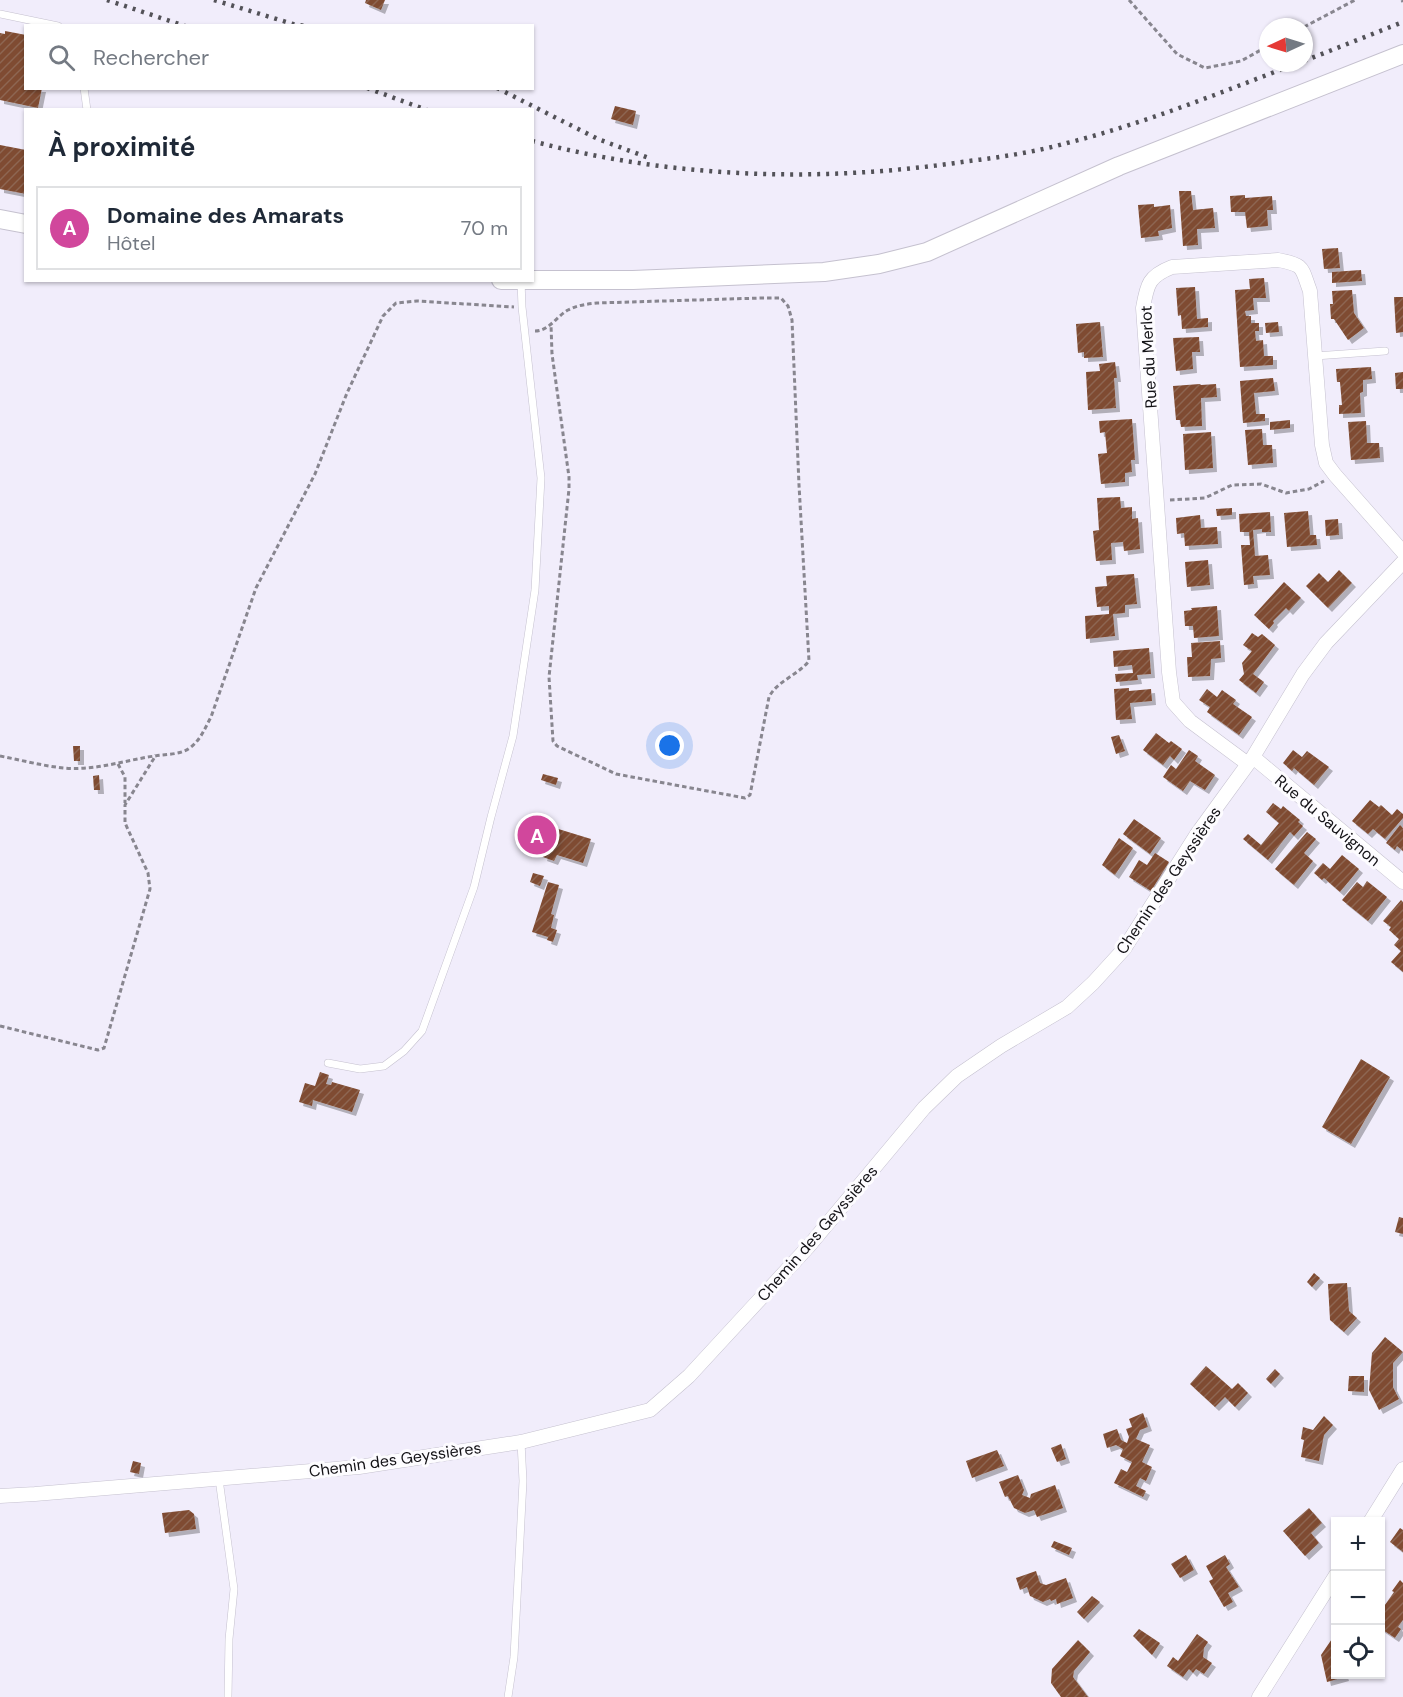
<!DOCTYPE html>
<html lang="fr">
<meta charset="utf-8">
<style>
body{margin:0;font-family:"DM Sans",sans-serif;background:#f6f6f7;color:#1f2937}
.controls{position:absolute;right:18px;bottom:18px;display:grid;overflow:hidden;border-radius:0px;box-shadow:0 2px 4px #0004}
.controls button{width:54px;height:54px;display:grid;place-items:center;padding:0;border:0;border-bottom:2px solid #e0e1e3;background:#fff;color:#1f2937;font:30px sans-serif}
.compass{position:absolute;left:1259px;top:18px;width:54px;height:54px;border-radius:50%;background:#fff;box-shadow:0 2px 4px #0004;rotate:266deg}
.you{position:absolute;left:670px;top:746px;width:21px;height:21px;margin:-15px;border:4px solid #fff;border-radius:50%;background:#1a73e8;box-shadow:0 0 0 9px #1a73e833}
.badge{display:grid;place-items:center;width:39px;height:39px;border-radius:50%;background:#4f41b8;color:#fff;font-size:20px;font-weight:700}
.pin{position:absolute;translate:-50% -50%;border:3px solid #fff;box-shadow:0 2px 6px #0006}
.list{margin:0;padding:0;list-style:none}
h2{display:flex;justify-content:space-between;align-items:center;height:78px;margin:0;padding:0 24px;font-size:26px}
h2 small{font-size:20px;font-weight:400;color:#747a83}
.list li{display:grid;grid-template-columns:39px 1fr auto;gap:18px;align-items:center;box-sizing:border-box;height:84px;margin:0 12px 12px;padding:0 12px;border:2px solid #e0e1e3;border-radius:0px}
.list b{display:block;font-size:22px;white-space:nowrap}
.list p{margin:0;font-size:20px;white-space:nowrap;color:#747a83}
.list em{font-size:20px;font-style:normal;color:#747a83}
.icon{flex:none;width:33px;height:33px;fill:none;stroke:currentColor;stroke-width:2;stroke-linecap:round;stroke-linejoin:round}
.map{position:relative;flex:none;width:1403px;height:1697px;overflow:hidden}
.search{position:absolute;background:#fff;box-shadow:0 2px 4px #0004;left:24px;top:24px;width:510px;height:66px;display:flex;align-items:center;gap:15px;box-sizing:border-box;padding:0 21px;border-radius:0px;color:#747a83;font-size:22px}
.panel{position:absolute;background:#fff;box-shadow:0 2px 4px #0004;left:24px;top:108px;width:510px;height:174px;border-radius:0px}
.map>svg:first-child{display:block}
.building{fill:url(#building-hatch);filter:url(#shadow)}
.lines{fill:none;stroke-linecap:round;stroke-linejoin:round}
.lane-casing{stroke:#c5c1cf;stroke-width:8}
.street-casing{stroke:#c5c1cf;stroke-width:15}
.secondary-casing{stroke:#c5c1cf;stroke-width:20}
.path{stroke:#88868f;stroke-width:3;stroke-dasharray:4.5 3;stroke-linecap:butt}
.lane{stroke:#fff;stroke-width:7}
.street{stroke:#fff;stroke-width:14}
.secondary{stroke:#fff;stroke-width:18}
.rail{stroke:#535258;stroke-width:4.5;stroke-dasharray:3 6;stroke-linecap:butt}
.labels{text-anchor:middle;stroke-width:6;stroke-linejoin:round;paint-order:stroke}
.street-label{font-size:16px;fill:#131216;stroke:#fdfcff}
</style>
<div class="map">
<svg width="1403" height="1697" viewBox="0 0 1403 1697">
<defs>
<pattern id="building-hatch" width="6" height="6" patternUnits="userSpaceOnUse" patternTransform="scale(1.5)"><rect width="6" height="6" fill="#7f4b30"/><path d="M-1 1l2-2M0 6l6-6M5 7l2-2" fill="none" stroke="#8d6652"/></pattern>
<filter id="shadow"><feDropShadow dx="4" dy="4" stdDeviation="0" flood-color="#0004"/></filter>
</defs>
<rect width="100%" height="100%" fill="#f1edfb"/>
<path class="building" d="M366,0H385L381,10L365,3Z
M5,31L26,35V88H42L38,108L0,100V33L5,34Z
M615,106L636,111L633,125L611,119Z
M0,145L26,150V194L0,189Z
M1179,191H1191L1193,210L1213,208L1215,228L1197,229L1198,245L1183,246Z
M1245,195V198L1272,196L1273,210H1267L1268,226L1247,228L1245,212H1231L1230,196Z
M1154,204V207L1170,205L1172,228L1158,231L1159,236L1141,238L1138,205Z
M1338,248L1340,268L1324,269L1322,249Z
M1361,270L1362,281L1332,283V272Z
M1264,278L1266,298H1253L1254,310L1245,311L1246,316H1251V323H1259V331H1255L1256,341L1263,340L1264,356H1273V365L1240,367L1235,290L1250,289L1249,279Z
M1195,287L1197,319L1208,318V327L1182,329L1181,315L1178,316L1176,288Z
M1352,290L1354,313L1364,328L1348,340L1334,319H1331L1330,304H1333L1332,291Z
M1394,297H1403V332L1396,333Z
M1100,322L1103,357L1084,358V352L1078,353L1076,324Z
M1278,322L1279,332L1266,333L1265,323Z
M1199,337L1200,352H1192L1193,369L1176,371L1173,338Z
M1115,362L1117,378H1114L1116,408L1088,410L1086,372L1100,371L1099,364Z
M1371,367L1372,379L1363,380V392L1360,393L1361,413L1339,414V405H1342L1340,382H1337L1336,369Z
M1403,372V389H1396L1395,373Z
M1273,378L1275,391L1254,393L1256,414H1265V421L1243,423L1240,381Z
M1200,384L1201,385L1216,384L1217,397L1201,398L1202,426L1181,427L1180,420H1176L1173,386Z
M1132,419L1135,460H1131L1132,472L1125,473V482L1101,484L1098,454L1107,453L1105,432L1100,433L1099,421Z
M1290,420V428L1270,430V422Z
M1366,421L1367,443H1379L1380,458L1351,460L1348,422Z
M1262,429L1263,445H1272L1273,463L1248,465L1245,430Z
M1211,432L1213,468L1185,470L1183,434Z
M1120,497L1121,508L1132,507V519L1138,518L1140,549L1124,551L1123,542L1111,543L1112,560L1096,561L1093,531L1099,530L1097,498Z
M1232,508V515L1217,516L1216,509Z
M1308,511L1310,535H1316L1317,545L1287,547L1284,513Z
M1270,512L1271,532H1262V529L1253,530L1255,556L1268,555L1270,575L1253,576L1254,584L1244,585L1241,545H1250L1249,532H1240L1239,514Z
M1200,515L1201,528L1217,527L1218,544L1185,546L1184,533L1177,534L1176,518Z
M1338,519L1339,535L1326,536L1325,520Z
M1208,560L1210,585L1187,587L1185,562Z
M1339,570L1352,583L1328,608L1306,586L1319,573L1328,582Z
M1134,574L1137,604L1125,605V613L1113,614L1115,636L1086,639L1085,616L1109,614V606L1097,607L1095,587L1107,586L1106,576Z
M1284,582L1301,598L1289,611L1286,608L1273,621L1274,623L1269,629L1254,615Z
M1217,606L1219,636L1194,638L1193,626H1185L1184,611L1192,610L1191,608Z
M1252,633L1258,637L1262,634L1275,645L1253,674L1264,682L1256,693L1239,680L1244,674L1242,663L1252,651L1243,645Z
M1220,641L1221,658L1211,659L1210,676L1188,677L1187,657H1192L1191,643Z
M1149,648L1151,674L1137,675L1138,680L1116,682L1115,674L1133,673L1132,665L1114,667L1113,651Z
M1129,688V691L1151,689L1152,701L1130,703L1132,719L1116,720L1114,689Z
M1207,689L1217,697L1222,690L1236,700L1233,704L1252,717L1239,735L1207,712L1210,707L1199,700Z
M1156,733L1169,743L1171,741L1182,749L1174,760L1170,756L1163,765L1143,750Z
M1119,735L1125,751L1116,754L1111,737Z
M73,746H80V761H74Z
M1189,750L1198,756L1195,761L1215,775L1205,790L1190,781L1183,791L1163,777L1171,765L1176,769Z
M1293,750L1302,757L1307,751L1329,767L1314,785L1294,768L1292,771L1283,763Z
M543,774L558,778L556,785L541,780Z
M99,775L100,790H94L93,776Z
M1370,800L1379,807L1381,805L1392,815L1397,809L1403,814V818L1385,839L1373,829L1368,834L1352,821Z
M1273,803L1281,809L1283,806L1300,820L1298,822L1303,826L1294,836L1290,832L1268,860L1243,839L1248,834L1261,845L1279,823L1266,812Z
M1134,819L1161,838L1150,854L1123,834Z
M529,820L591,839L583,863L557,855L554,861L543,857L545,851L521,843Z
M1400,825L1403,828V851L1397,846L1395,850L1386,843Z
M1307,832L1316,839L1304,853L1313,861L1294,885L1275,869Z
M1119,838L1133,848L1115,875L1102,865Z
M1155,853L1169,862L1151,891L1129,877L1139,860L1147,865Z
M1342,855L1359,869L1340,892L1324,878L1322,880L1314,873L1323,863L1330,869Z
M533,873L544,876L540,886L530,882Z
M1367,881L1387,897L1368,921L1342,900L1357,882L1363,887Z
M548,882L559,885L551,914L554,915L551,928L557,930L553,942L547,940L548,937L532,932Z
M1401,900L1403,902V972L1391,962L1401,951L1394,945L1399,939L1389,930L1391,927L1383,921Z
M1361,1059L1390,1077L1351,1144L1322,1127Z
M320,1072L329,1075L326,1084L331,1085L332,1082L360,1090L352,1112L313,1100L312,1106L299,1102L305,1083L315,1086Z
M1399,1217L1403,1218V1234L1395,1232Z
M1314,1273L1320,1278L1312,1287L1307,1282Z
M1347,1283L1349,1311L1357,1318L1344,1332L1330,1320L1328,1284Z
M1385,1337L1403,1352L1393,1363V1387L1399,1399L1379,1410L1369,1390L1372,1353Z
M1206,1366L1232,1389L1238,1383L1248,1393L1235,1407L1225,1397L1215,1407L1190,1384Z
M1275,1369L1280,1374L1271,1384L1266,1379Z
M1349,1376H1364V1392L1348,1391Z
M1143,1413L1148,1427L1140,1430L1136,1439L1150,1445L1142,1462L1152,1467L1146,1481L1140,1478L1136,1486L1146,1491L1143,1497L1114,1483L1121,1469L1127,1472L1132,1462L1120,1456L1123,1449L1116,1445L1107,1448L1103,1434L1117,1429L1121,1440L1127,1443L1129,1437L1126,1429L1132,1427L1129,1419Z
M1324,1416L1333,1425L1324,1435L1319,1461L1301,1457L1304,1440L1301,1439L1303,1427L1313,1430Z
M1061,1444L1066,1459L1057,1462L1051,1448Z
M997,1450L1004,1466L972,1478L966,1461Z
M133,1461L141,1463L139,1474L130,1472Z
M1018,1475L1024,1490L1022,1495L1030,1498L1031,1494L1055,1485L1063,1508L1037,1517L1034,1510L1025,1513L1014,1508L1008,1496L1005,1497L999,1482Z
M1309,1508L1322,1523L1311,1533L1319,1543L1305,1556L1283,1531Z
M189,1510L194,1514L196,1529L165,1533L162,1513Z
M1400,1528L1403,1530V1552L1390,1542Z
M1054,1541L1072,1548L1069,1555L1051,1547Z
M1186,1555L1194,1570L1180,1578L1171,1564Z
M1225,1555L1230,1564L1226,1567L1239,1587L1228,1593L1233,1602L1224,1607L1209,1581L1213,1579L1206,1566Z
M1036,1571L1040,1583L1046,1585L1066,1578L1073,1598L1057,1604L1056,1599L1051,1601L1050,1599L1043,1602L1030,1596L1027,1587L1020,1590L1016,1578Z
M1400,1580L1403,1583V1620L1398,1627L1401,1629L1395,1638L1380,1628V1612L1394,1592L1392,1591Z
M1092,1596L1100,1602L1084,1619L1077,1612Z
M1139,1629L1160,1643L1152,1655L1133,1636Z
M1336,1633V1674H1344L1345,1677L1327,1682L1321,1655Z
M1197,1634L1208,1642L1204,1648L1203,1657L1212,1663L1204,1674L1196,1669L1193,1673L1189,1669L1183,1677L1167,1666L1173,1657L1178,1661Z
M1078,1640L1090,1652L1074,1671L1073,1677L1088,1697H1061L1051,1683L1052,1669Z"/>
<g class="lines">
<defs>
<path id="lane" d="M0,14L58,26
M84,88L87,110
M1315,356L1385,351
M328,1063L360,1069L384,1066L404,1051L422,1031L474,887L491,817L513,736L535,590L541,478L522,307L521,281
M219,1479L234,1589L229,1639L228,1697
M508,1697L514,1657L523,1481L521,1442"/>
<path id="street" d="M1253,757L1403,882
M1248,764L1190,721L1173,702L1169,672L1143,308C1147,284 1149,276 1172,267L1278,260C1305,265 1301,267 1310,291L1322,445L1326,463L1335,475L1403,552
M0,1496L35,1494L359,1467L521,1442L650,1410L689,1376L808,1247L924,1108L957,1076L1001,1046L1067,1007L1093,983L1124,949L1197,834L1253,757L1303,674L1326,643L1403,562
M1370,1522L1403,1469
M1259,1697L1336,1575"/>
<path id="secondary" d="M0,219L26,224
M501,280H633L824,272L879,264L927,252L1119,166L1403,54"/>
</defs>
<use href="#lane" class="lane-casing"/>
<use href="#street" class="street-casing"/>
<use href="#secondary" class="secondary-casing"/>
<path class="path" d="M1129,0L1177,54L1205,68L1241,61L1268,46
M1402,0L1403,2
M1304,27L1355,0
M535,331C549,331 557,316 568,310C578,305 587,304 597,303L762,298H781L788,306L792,320L799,485L809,661C798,675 777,681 769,697L750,795L745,798L616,774L557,746L553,741L549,677L569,489V477L552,354L551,325
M1170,500L1205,498L1232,485L1261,484L1286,493L1309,489L1324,481
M0,756C21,760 43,766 64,768C96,771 125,760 155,756C167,754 181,755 191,747C201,739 205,728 211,717L256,588L315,474L347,393L383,316L396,303L417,301L514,307
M118,764L125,777V803
M0,1026L98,1050L104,1048L150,889L148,873L125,823V805L156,755"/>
<use href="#lane" class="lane"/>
<use href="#street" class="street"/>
<use href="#secondary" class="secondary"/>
<path class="rail" d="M107,0L185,26
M214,0L293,24L305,26
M1304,61L1403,22
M367,88L427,110
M497,88L598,139L649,158
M532,141C675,179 824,183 969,161C1002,157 1035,152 1067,143C1146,123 1222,92 1298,63"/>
</g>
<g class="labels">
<g class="street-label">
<text transform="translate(1148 357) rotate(-93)" y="6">Rue du Merlot</text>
<text transform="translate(1328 820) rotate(40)" y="6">Rue du Sauvignon</text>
<text transform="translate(1168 880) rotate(-56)" y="6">Chemin des Geyssières</text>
<text transform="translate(817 1233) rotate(-49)" y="6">Chemin des Geyssières</text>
<text transform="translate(395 1459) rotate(-8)" y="6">Chemin des Geyssières</text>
</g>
</g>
</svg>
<div class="controls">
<button>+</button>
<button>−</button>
<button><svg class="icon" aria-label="locate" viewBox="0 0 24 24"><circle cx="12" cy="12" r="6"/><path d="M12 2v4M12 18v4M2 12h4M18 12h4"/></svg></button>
</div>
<svg class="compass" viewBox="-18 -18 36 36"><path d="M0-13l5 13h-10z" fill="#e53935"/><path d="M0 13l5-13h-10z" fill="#747a83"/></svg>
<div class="you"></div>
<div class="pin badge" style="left:537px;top:835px;background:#d1479c">A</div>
<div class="search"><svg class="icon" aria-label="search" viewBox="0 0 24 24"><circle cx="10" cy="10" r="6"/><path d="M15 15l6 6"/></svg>Rechercher</div>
<section class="panel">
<h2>À proximité<small></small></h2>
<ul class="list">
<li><span class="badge" style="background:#d1479c">A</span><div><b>Domaine des Amarats</b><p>Hôtel</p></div><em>70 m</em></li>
</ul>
</section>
</div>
